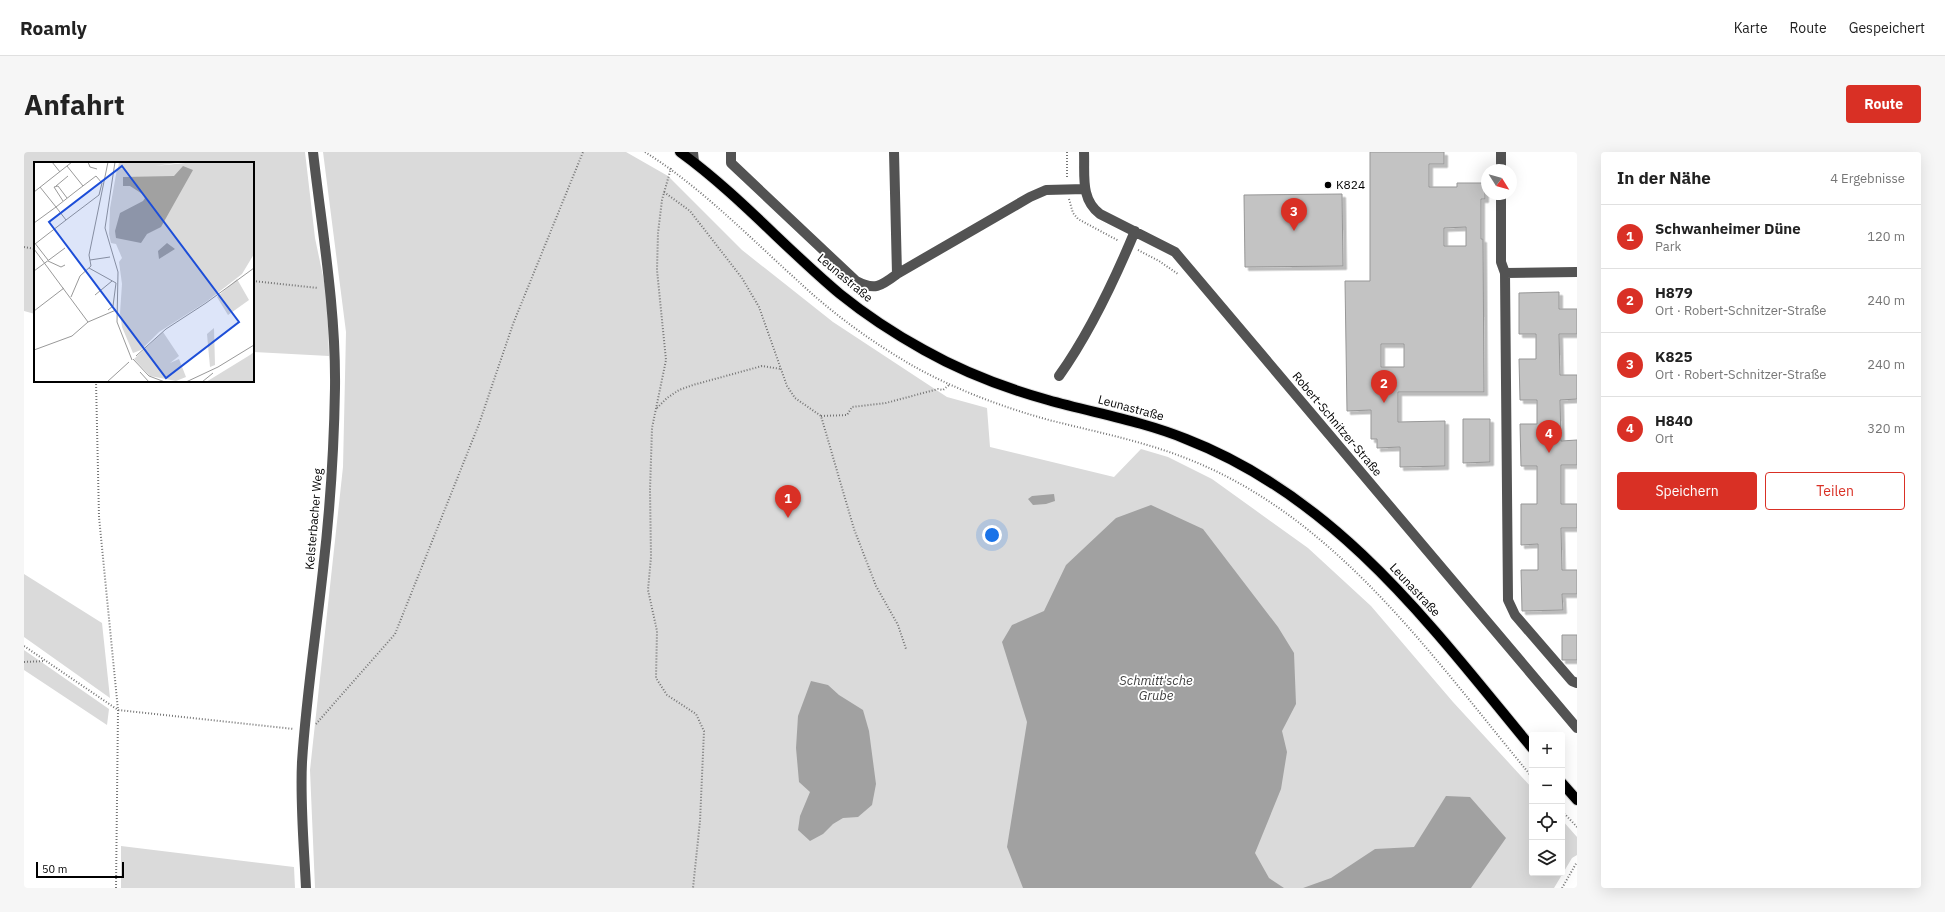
<!DOCTYPE html>
<html lang="de">
<meta charset="utf-8">
<style>
body{margin:0;font-family:"IBM Plex Sans",sans-serif;background:#f6f6f6;color:#222}
.controls{position:absolute;right:12px;bottom:12px;display:grid;overflow:hidden;border-radius:4px;box-shadow:0 4px 16px #0002}
.controls button{width:36px;height:36px;display:grid;place-items:center;padding:0;border:0;border-bottom:1px solid #e0e0e0;background:#fff;color:#222;font:20px sans-serif}
.compass{position:absolute;left:1457px;top:12px;width:36px;height:36px;border-radius:50%;background:#fff;box-shadow:0 4px 16px #0002;rotate:127deg}
.scale{position:absolute;left:12px;bottom:10px;width:88px;box-sizing:border-box;padding-left:4px;border:2px solid #000;border-top:0;font-size:11px;line-height:14px;white-space:nowrap;color:#000;-webkit-text-stroke:3px #fff;paint-order:stroke}
.you{position:absolute;left:968px;top:383px;width:14px;height:14px;margin:-10px;border:3px solid #fff;border-radius:50%;background:#1a73e8;box-shadow:0 0 0 6px #1a73e833}
.badge{display:grid;place-items:center;width:26px;height:26px;border-radius:50%;background:#d93025;color:#fff;font-size:13px;font-weight:700}
.pin{position:absolute;translate:-50% -33px;filter:drop-shadow(0 1px 2px #0008)}
.pin::after{content:'';position:absolute;top:21px;width:14px;height:12px;background:inherit;clip-path:polygon(0 0,100% 0,50% 100%)}
.list{margin:0;padding:0;list-style:none}
h2{display:flex;justify-content:space-between;align-items:center;height:52px;margin:0;padding:0 16px;font-size:17px}
h2 small{font-size:13px;font-weight:400;color:#767676}
.list li{display:grid;grid-template-columns:26px 1fr auto;gap:12px;align-items:center;box-sizing:border-box;height:64px;padding:0 16px;border-top:1px solid #e0e0e0}
.list b{display:block;font-size:15px;white-space:nowrap}
.list p{margin:0;font-size:13px;white-space:nowrap;color:#767676}
.list em{font-size:13px;font-style:normal;color:#767676}
.actions{display:flex;gap:8px;padding:12px 16px}
.actions a{flex:1;padding:9px 0;border:1px solid #d93025;border-radius:4px;text-align:center;font-size:14px;color:#d93025}
.actions .main{background:#d93025;color:#fff}
.icon{flex:none;width:22px;height:22px;fill:none;stroke:currentColor;stroke-width:2;stroke-linecap:round;stroke-linejoin:round}
.map{position:relative;flex:none;width:1553px;height:736px;overflow:hidden;border-radius:4px}
header{display:flex;align-items:center;gap:24px;box-sizing:border-box;height:56px;padding:0 20px;background:#fff;border-bottom:1px solid #e0e0e0}
header strong{font-size:19px}
nav{display:flex;gap:22px;margin-inline-start:auto;font-size:14px}
.intro{display:flex;align-items:center;justify-content:space-between;box-sizing:border-box;height:96px;padding:0 24px}
h1{margin:0;font-size:28px}
.button{padding:10px 18px;border-radius:4px;background:#d93025;color:#fff;font-size:14px;font-weight:700}
main{display:flex;gap:24px;padding:0 24px}
aside{flex:1;background:#fff;border-radius:4px;box-shadow:0 4px 16px #0002}
.map>svg:first-child{display:block}
.green{fill:#dadada}
.water{fill:#a1a1a1}
.building{fill:#c3c3c3;stroke:#979797;fill-rule:evenodd;filter:url(#shadow)}
.lines{fill:none;stroke-linecap:round;stroke-linejoin:round}
.major-casing{stroke:#dbdbdb;stroke-width:12}
.path{stroke:#757575;stroke-width:2;stroke-dasharray:1 2;stroke-linecap:butt}
.minor{stroke:#535353;stroke-width:10}
.major{stroke:#000;stroke-width:10}
.poi-dot{fill:#000;stroke:#fff;stroke-width:1.5}
.labels{text-anchor:middle;stroke-width:3.5;stroke-linejoin:round;paint-order:stroke}
.poi-label{font-size:12px;fill:#000;stroke:#fff;text-anchor:start}
.street-label{font-size:12px;fill:#000;stroke:#fff}
.water-label{font-size:13px;font-style:italic;fill:#424242;stroke:#fff}
.inset-road{fill:none;stroke:#999;stroke-width:1}
.view{fill:#1d4ed8;fill-opacity:0.15;stroke:#1d4ed8;stroke-width:2}
.inset-edge{fill:none;stroke:#000;stroke-width:2}
</style>
<header>
<strong>Roamly</strong>
<nav><a>Karte</a><a>Route</a><a>Gespeichert</a></nav>
</header>
<div class="intro"><h1>Anfahrt</h1><a class="button">Route</a></div>
<main>
<div class="map">
<svg width="1553" height="736" viewBox="0 0 1553 736">
<defs>
<filter id="shadow"><feDropShadow dx="3.5" dy="3.5" stdDeviation="0" flood-color="#0004"/></filter>
</defs>
<rect width="100%" height="100%" fill="#fff"/>
<path class="green" d="M0,0H281L291,86L303,143L305,204L229,200V11H11V162L0,159Z
M299,0H602L644,24L718,98L809,170L923,245L963,256L966,295L1090,325L1117,297L1144,305L1188,327L1284,396L1347,454L1429,550L1508,636V721H1538V668L1553,685V703L1548,706L1530,736H291L286,618L319,315L322,180Z
M0,422L78,471L86,546L0,485Z
M0,498L85,557L83,573L0,518Z
M97,694L270,715L271,736H97Z"/>
<path class="water" d="M1030,342L1031,349L1022,352L1009,353L1004,347L1008,344Z
M1127,353L1179,377L1254,475L1270,501L1272,552L1258,579L1263,600L1257,637L1231,701L1245,726L1260,736H999L983,695L1003,570L978,490L988,473L1020,459L1042,413L1092,366Z
M787,529L804,533L815,543L839,558L845,579L852,632L848,653L834,665L819,666L809,672L799,682L786,689L774,678L776,664L786,640L775,630L772,596L774,564Z
M1422,644L1446,645L1482,686L1447,736H1279L1307,726L1351,697L1390,695Z"/>
<path class="building" d="M1346,0H1420V12H1405V35H1433V31H1461V47H1457V87H1459L1460,240H1374V270L1421,269V314L1376,315V295L1353,296V287H1347V258L1323,259L1321,129H1346ZM1442,75V94H1420V76ZM1357,192H1380V215H1357Z
M1318,42L1319,114L1221,115L1220,43Z
M1535,140V157H1553V182H1535L1536,223H1553V247L1536,248L1537,289L1553,288V313H1537V352H1553V376H1537L1538,418H1553V442H1538L1539,458L1498,459L1497,418H1514V392L1497,393V352H1513V314H1497L1496,272H1513V248H1496L1495,207H1512V182H1495V141Z
M1439,267H1466V310L1439,311Z
M1538,483H1553V508H1538Z"/>
<g class="lines">
<defs>
<path id="major" d="M656,0C714,42 761,96 816,142C842,163 871,182 900,198C939,220 981,236 1024,248C1070,261 1118,269 1162,287C1314,346 1408,475 1508,596
M1538,631L1553,648"/>
</defs>
<use href="#major" class="major-casing"/>
<path class="path" d="M621,0C678,36 724,84 774,129C809,162 849,191 891,215C933,238 978,255 1025,268C1072,280 1119,289 1164,307C1314,366 1409,506 1508,625
M1043,0V27
M647,16L638,48L634,81L633,118L642,208L628,276L626,338L627,405L624,438L633,479L632,526L643,543L672,562L680,579L676,669L669,736
M640,40L666,59L718,126L735,155L763,234L771,246L797,264L830,377L852,434L874,473L882,497
M1045,47L1049,61L1054,67L1095,89
M0,95L11,97
M1114,98L1135,109L1154,122
M229,129L294,136
M72,229L75,365L94,558L92,736
M633,256L643,246L655,238L669,233L738,214L757,217
M797,264L823,263L828,255L862,251L914,237L919,238L925,233
M0,494L94,558L270,577
M0,510L21,509
M292,572L371,482L455,272L489,172L559,0
M1538,659L1553,675
M1538,736L1553,710"/>
<path class="minor" d="M669,0L670,10
M707,0V11L832,129C851,139 857,134 873,122L1006,45L1022,38L1061,37
M870,0L873,122
M1060,0C1061,23 1056,47 1076,62L1151,100L1553,576
M1477,0V18
M1477,42V110L1481,121
M1553,120L1481,121L1484,448L1491,463L1548,529L1553,531
M1035,224C1065,182 1091,127 1111,79
M282,736C280,694 276,652 278,610C282,546 292,482 299,418C306,358 310,297 311,236C312,157 298,78 289,0"/>
<use href="#major" class="major"/>
</g>
<circle class="poi-dot" cx="1304" cy="33" r="4"/>
<g class="labels">
<g class="poi-label">
<text x="1312" y="37">K824</text>
</g>
<g class="street-label">
<text transform="translate(821 126) rotate(40)" y="4">Leunastraße</text>
<text transform="translate(1107 256) rotate(15)" y="4">Leunastraße</text>
<text transform="translate(1313 272) rotate(50)" y="4">Robert-Schnitzer-Straße</text>
<text transform="translate(290 367) rotate(-85)" y="4">Kelsterbacher Weg</text>
<text transform="translate(1391 438) rotate(47)" y="4">Leunastraße</text>
</g>
<g class="water-label">
<text x="1132" y="533">Schmitt'sche<tspan x="1132" dy="15">Grube</tspan></text>
</g>
</g>
<g transform="translate(10 10)">
<rect width="220" height="220" fill="#fff"/>
<path d="M85,0L144,1L120,4L162,0H220V92L208,112L172,140L125,170L107,188L99,191L88,165L86,151L88,122L85,100L88,96L82,82L77,81L75,72L76,46L83,7L90,6H84ZM203,117L215,138L194,153L183,135ZM180,166L181,203L176,205L173,172ZM129,170L145,194L136,201L145,197L152,215L142,219L116,214L100,197ZM220,190V220H172L216,193Z" fill="#dadada"/>
<path d="M149,4L159,8L127,65L113,72L107,81L82,76L81,69L86,51L109,39L111,36L110,33L96,24H89V15L140,14ZM133,81L141,87L125,97L124,89Z" fill="#a1a1a1"/>
<path class="inset-road" d="M18,0L26,10M54,0L56,5L63,7M81,0L71,66L84,110L83,160L98,198M33,4L49,24M22,24L34,14M0,30L38,0M29,39L20,25L24,24L33,36M0,61L22,45L41,30L62,14L68,21L65,33L32,58L22,45L6,25M0,80L14,98M1,82L32,58M0,87L54,160M56,98L76,95M14,99L27,105L31,103M55,106L82,121L79,144L74,148M0,109L31,86M61,133L78,119M37,135L46,114L57,104L55,93L74,0M0,149L30,126M0,188L38,174L54,160L82,148M102,194L132,167L172,141L220,106M99,197L115,214L131,220M106,210L115,220M73,220L95,200M152,220L184,205L220,183M168,220L179,211"/>
<path class="view" d="M88,4L205,160L132,216L15,60Z"/>
<rect width="220" height="220" class="inset-edge"/>
</g>
</svg>
<div class="controls">
<button>+</button>
<button>−</button>
<button><svg class="icon" aria-label="locate" viewBox="0 0 24 24"><circle cx="12" cy="12" r="6"/><path d="M12 2v4M12 18v4M2 12h4M18 12h4"/></svg></button>
<button><svg class="icon" aria-label="layers" viewBox="0 0 24 24"><path d="M12 4l9 5-9 5-9-5zM3 14l9 5 9-5"/></svg></button>
</div>
<svg class="compass" viewBox="-18 -18 36 36"><path d="M0-13l5 13h-10z" fill="#e53935"/><path d="M0 13l5-13h-10z" fill="#767676"/></svg>
<div class="scale">50 m</div>
<div class="you"></div>
<div class="pin badge" style="left:764px;top:366px">1</div>
<div class="pin badge" style="left:1360px;top:251px">2</div>
<div class="pin badge" style="left:1270px;top:79px">3</div>
<div class="pin badge" style="left:1525px;top:301px">4</div>
</div>
<aside>
<h2>In der Nähe<small>4 Ergebnisse</small></h2>
<ul class="list">
<li><span class="badge">1</span><div><b>Schwanheimer Düne</b><p>Park</p></div><em>120 m</em></li>
<li><span class="badge">2</span><div><b>H879</b><p>Ort · Robert-Schnitzer-Straße</p></div><em>240 m</em></li>
<li><span class="badge">3</span><div><b>K825</b><p>Ort · Robert-Schnitzer-Straße</p></div><em>240 m</em></li>
<li><span class="badge">4</span><div><b>H840</b><p>Ort</p></div><em>320 m</em></li>
</ul>
<div class="actions"><a class="main">Speichern</a><a>Teilen</a></div>
</aside>
</main>
